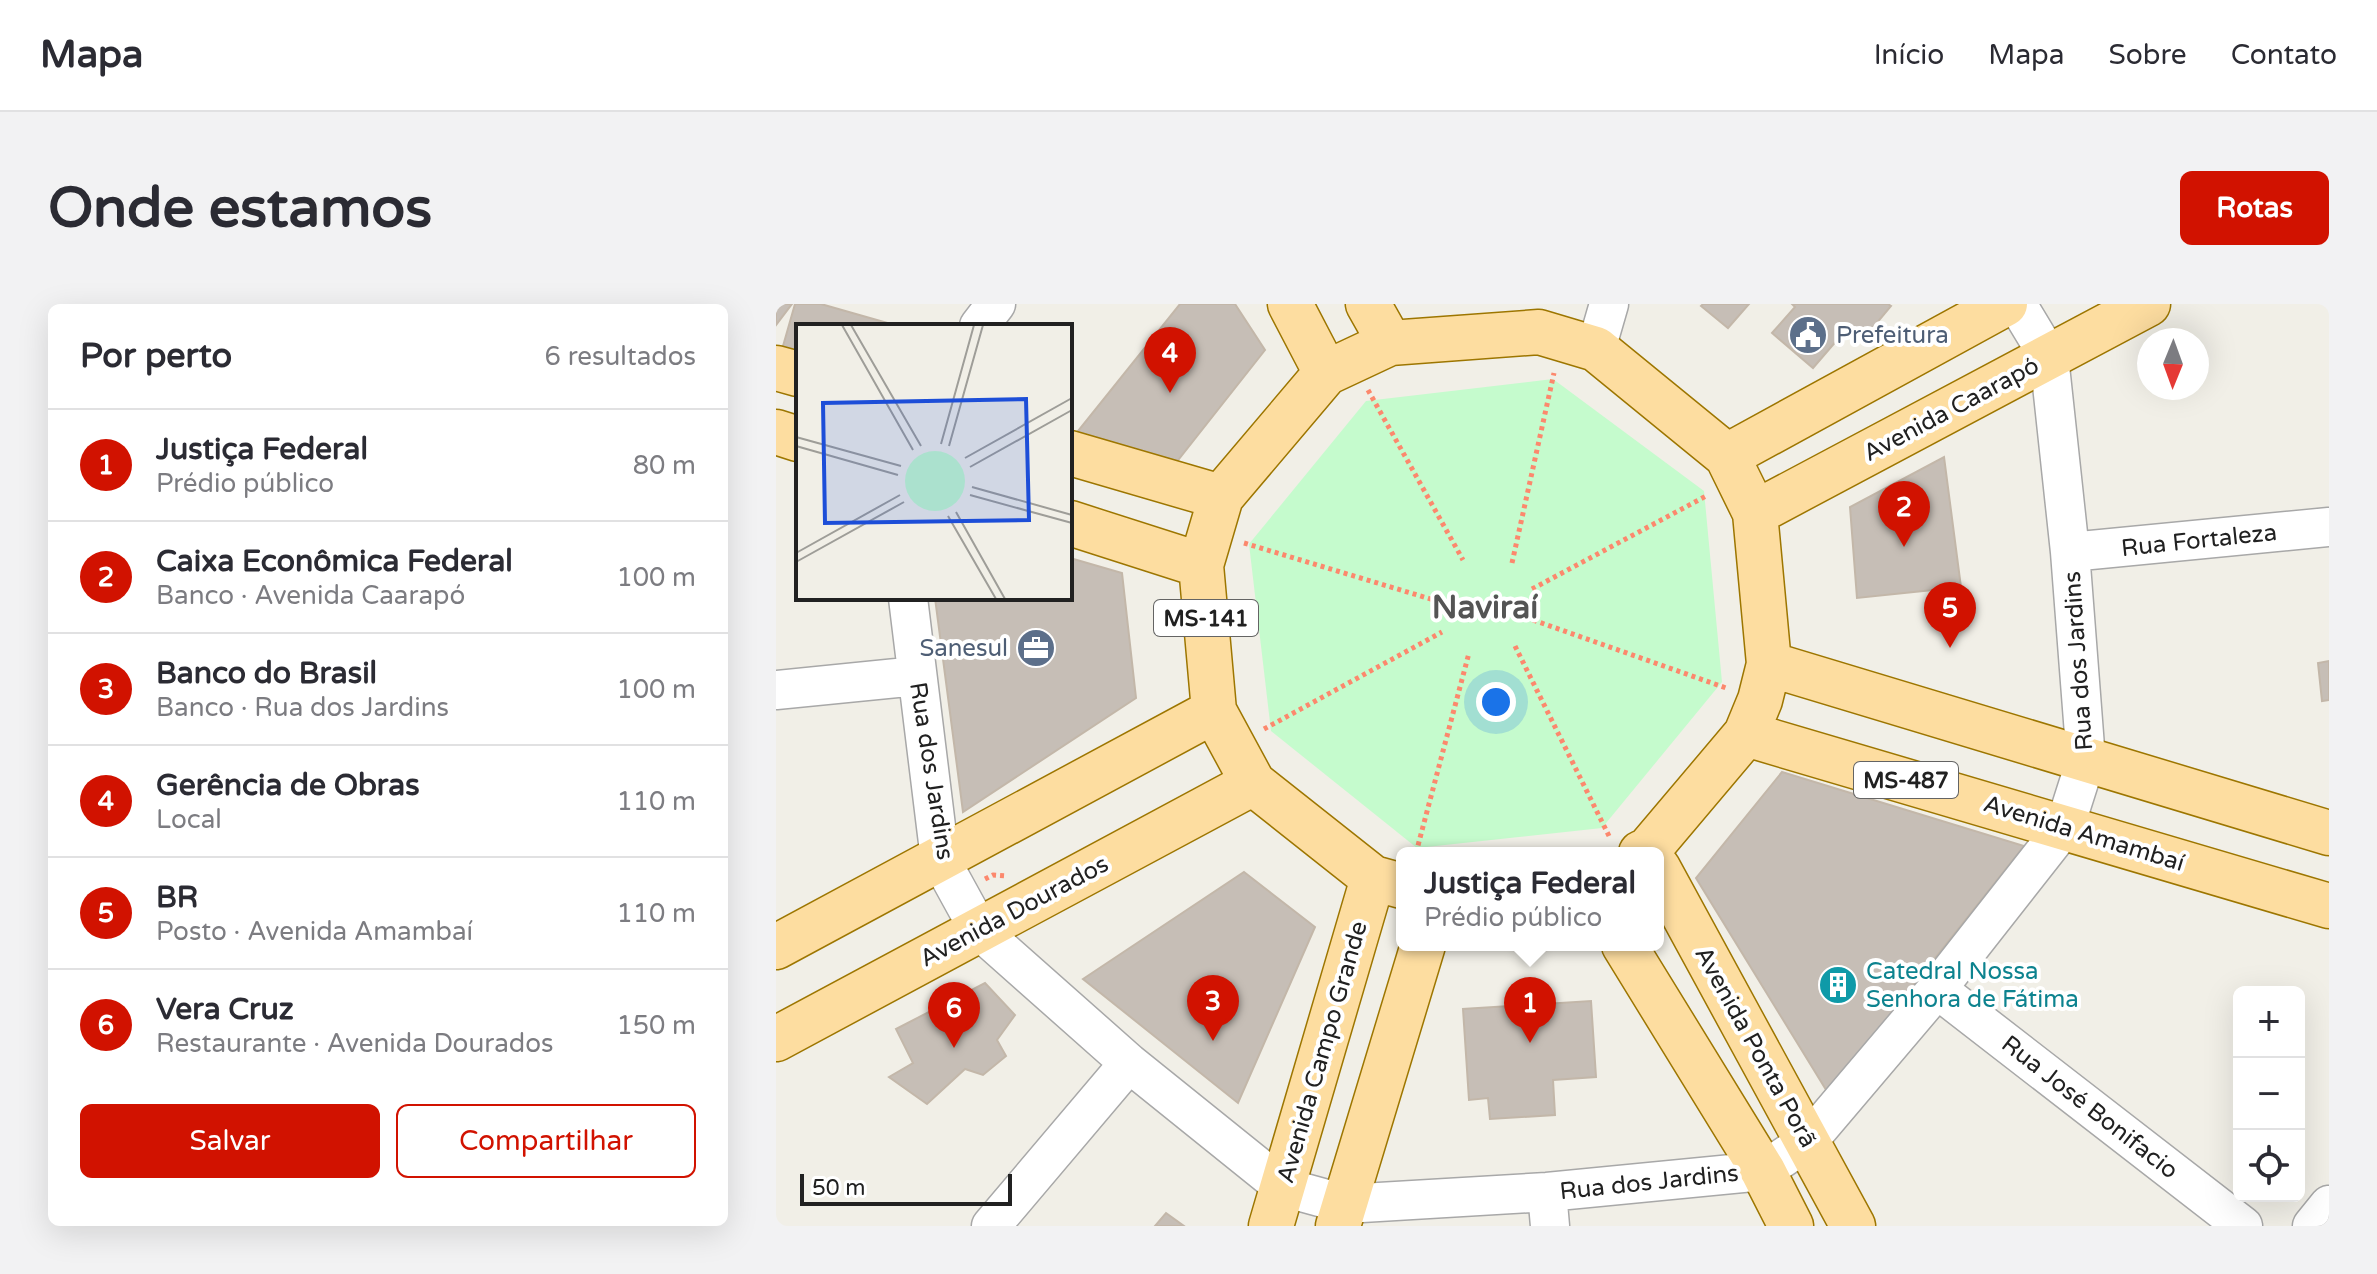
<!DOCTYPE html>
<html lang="pt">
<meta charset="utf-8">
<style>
body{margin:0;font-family:"Varela Round",sans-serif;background:#f2f2f3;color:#2b2b33}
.controls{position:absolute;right:24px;bottom:24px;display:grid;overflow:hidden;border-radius:12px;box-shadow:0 8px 32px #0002}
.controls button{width:72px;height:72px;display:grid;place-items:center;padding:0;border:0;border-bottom:2px solid #e1e1e2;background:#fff;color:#2b2b33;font:40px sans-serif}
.compass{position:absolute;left:1361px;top:24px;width:72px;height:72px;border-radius:50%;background:#fff;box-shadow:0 8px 32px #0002;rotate:181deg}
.scale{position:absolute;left:24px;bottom:20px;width:212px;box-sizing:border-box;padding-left:8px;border:4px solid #212121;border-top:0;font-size:22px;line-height:28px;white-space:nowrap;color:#212121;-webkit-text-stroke:6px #fff;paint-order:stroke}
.you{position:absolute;left:720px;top:398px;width:28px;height:28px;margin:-20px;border:6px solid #fff;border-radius:50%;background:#1a73e8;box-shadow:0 0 0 12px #1a73e833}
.badge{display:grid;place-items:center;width:52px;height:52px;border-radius:50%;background:#d11200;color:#fff;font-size:26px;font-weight:700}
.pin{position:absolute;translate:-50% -66px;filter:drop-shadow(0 2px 4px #0008)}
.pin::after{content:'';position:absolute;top:42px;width:28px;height:24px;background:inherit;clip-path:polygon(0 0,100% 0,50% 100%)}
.popup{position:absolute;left:620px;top:543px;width:268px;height:104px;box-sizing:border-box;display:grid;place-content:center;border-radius:12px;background:#fff;filter:drop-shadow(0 2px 6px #0005);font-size:26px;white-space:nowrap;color:#7c7c81}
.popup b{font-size:30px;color:#2b2b33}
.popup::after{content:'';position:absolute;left:50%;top:100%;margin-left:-16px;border:16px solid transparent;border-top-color:#fff}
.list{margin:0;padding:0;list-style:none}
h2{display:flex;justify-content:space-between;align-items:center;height:104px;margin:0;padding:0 32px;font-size:34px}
h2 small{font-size:26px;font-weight:400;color:#7c7c81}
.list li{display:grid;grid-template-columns:52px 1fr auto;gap:24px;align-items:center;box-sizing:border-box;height:112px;padding:0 32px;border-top:2px solid #e1e1e2}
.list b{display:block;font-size:30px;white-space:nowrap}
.list p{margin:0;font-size:26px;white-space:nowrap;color:#7c7c81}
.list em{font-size:26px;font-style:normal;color:#7c7c81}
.actions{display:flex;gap:16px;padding:24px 32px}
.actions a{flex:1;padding:18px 0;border:2px solid #d11200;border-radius:12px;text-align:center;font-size:28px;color:#d11200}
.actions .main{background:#d11200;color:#fff}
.icon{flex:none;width:44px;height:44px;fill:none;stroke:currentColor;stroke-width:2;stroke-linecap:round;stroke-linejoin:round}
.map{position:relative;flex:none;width:1553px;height:922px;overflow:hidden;border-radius:12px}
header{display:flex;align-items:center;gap:48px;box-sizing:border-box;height:112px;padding:0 40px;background:#fff;border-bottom:2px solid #e1e1e2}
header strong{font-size:38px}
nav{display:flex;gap:44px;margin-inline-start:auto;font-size:28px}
.intro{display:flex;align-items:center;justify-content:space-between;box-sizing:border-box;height:192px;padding:0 48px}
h1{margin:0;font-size:56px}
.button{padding:20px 36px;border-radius:12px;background:#d11200;color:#fff;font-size:28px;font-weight:700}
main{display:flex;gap:48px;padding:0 48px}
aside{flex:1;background:#fff;border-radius:12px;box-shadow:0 8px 32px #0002}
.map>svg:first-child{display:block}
.park{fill:#c5fbcd}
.building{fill:#c6beb6;stroke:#c3b7a9;stroke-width:2}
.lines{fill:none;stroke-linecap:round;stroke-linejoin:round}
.minor-casing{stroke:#a8a8a8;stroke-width:41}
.major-casing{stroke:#9d7600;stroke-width:47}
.path{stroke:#fc886d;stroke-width:5;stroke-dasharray:4 4;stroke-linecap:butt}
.minor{stroke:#fff;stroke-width:38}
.major{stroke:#fddda0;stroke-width:44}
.labels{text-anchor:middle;stroke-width:8;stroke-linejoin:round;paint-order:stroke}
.shield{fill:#fff;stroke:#646464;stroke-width:2}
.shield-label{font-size:22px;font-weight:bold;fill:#212121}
.service-label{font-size:24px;fill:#4e5e75;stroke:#fff;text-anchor:start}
.street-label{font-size:24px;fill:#212121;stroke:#fff}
.culture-label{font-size:24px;fill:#0d838f;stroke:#fff;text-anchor:start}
.district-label{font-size:32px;font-weight:bold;fill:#545454;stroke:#fff}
.inset-road{fill:none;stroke:#9e9d98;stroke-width:2}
.view{fill:#1d4ed8;fill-opacity:0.15;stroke:#1d4ed8;stroke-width:4}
.inset-edge{fill:none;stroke:#212121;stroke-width:4}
</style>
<header>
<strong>Mapa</strong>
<nav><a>Início</a><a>Mapa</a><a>Sobre</a><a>Contato</a></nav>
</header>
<div class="intro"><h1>Onde estamos</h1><a class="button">Rotas</a></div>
<main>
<aside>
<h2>Por perto<small>6 resultados</small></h2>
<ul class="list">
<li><span class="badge">1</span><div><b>Justiça Federal</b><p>Prédio público</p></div><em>80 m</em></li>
<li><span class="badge">2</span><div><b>Caixa Econômica Federal</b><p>Banco · Avenida Caarapó</p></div><em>100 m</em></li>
<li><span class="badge">3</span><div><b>Banco do Brasil</b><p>Banco · Rua dos Jardins</p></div><em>100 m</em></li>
<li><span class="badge">4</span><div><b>Gerência de Obras</b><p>Local</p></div><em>110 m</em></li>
<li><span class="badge">5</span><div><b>BR</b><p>Posto · Avenida Amambaí</p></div><em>110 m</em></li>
<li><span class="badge">6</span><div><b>Vera Cruz</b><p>Restaurante · Avenida Dourados</p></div><em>150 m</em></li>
</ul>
<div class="actions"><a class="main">Salvar</a><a>Compartilhar</a></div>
</aside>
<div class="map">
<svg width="1553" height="922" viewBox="0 0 1553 922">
<rect width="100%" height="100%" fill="#f1efe7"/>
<path class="park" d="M777,75L928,187L946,378L826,524L641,544L495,427L473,240L590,97Z"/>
<path class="building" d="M0,0H16L0,21Z
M19,0H45L122,22H22V62L3,56Z
M404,0H459L489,46L395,165L298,132Z
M927,0H973L952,24L925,2Z
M1016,0H1112L1115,2L1089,33L1074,21L1037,64L996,29L1019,3Z
M1168,153L1185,283L1081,294L1074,203Z
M294,254L346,269L360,394L187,508L159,294H294Z
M1553,357V396L1546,397L1542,359Z
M1006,468L1248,542L1052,789L920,574Z
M468,568L539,623L462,799L307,675Z
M209,679L239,711L221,736L230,752L207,771L189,765L151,800L113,773L137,759L120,725Z
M815,697L820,773L777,776L779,811L714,815L712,794L693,796L687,705Z
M390,909L408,922H379Z"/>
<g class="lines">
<defs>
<path id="minor" d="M203,22L220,0
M820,45L833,0
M1294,248L1553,223
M132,294L164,555L203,626L353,759L507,883L569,900L771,888L987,867L1032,837L1161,685L1289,522L1310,456L1294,248L1273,53L1241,0
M0,386L141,372
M1161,685L1467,922
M771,888L774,922
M215,922L353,759
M1536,922L1553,901"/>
<path id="major" d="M514,0L550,69
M592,0L614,39
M0,64L22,70
M0,128L22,135
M294,149L445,193
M951,152L1229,0
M979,209L1372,0
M294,219L425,261
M993,360L1553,529
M970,430L1553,602
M882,564L1077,922
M626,582L597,574L477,479L438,407L425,261L445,193L550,69L614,39L763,28L820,45L951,152L979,209L993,360L984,396L970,430L872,546L865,549
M848,641L987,867L1015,922
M0,643L438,407
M0,735L477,479
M495,922L597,574
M562,922L647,641"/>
</defs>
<use href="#minor" class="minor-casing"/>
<use href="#major" class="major-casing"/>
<path class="path" d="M592,86L687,256
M468,239L658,296
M736,259L778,69
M756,285L932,191
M757,316L953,385
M739,342L834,534
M488,425L666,328
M640,549L693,349
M209,575L217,571L230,572"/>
<use href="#minor" class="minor"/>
<use href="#major" class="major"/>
</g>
<defs>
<symbol id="civic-disc" viewBox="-11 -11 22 22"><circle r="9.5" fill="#5c6f8a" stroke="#fff"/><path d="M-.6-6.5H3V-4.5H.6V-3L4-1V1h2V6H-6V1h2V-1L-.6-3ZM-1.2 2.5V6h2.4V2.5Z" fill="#fff"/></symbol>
<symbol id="office-disc" viewBox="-11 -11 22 22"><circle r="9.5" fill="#5c6f8a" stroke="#fff"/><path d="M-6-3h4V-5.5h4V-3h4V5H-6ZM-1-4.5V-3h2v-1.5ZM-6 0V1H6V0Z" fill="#fff"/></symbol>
<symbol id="building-disc" viewBox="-11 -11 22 22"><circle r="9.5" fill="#0f9aa8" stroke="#fff"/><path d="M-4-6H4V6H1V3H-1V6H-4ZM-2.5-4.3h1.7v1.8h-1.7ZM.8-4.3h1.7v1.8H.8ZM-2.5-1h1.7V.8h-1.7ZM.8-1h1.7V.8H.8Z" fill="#fff"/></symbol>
</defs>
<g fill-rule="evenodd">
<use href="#civic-disc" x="1010" y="9" width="44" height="44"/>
<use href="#office-disc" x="238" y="322" width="44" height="44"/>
<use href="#building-disc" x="1040" y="659" width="44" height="44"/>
</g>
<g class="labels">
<g class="shield">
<rect x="378" y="296" width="104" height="36" rx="6"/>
<rect x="1078" y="458" width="104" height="36" rx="6"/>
</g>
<g class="shield-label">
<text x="430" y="322">MS-141</text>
<text x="1130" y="484">MS-487</text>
</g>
<g class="service-label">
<text x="1060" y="39">Prefeitura</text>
<text x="232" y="352" text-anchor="end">Sanesul</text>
</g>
<g class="street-label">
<text transform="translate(1175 105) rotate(-28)" y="8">Avenida Caarapó</text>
<text transform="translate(1423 236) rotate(-6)" y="8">Rua Fortaleza</text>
<text transform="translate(1302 357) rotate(-94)" y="8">Rua dos Jardins</text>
<text transform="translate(156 467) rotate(81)" y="8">Rua dos Jardins</text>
<text transform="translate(1308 529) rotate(17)" y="8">Avenida Amambaí</text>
<text transform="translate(238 607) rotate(-28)" y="8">Avenida Dourados</text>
<text transform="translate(980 743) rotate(61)" y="8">Avenida Ponta Porã</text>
<text transform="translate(546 748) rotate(-74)" y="8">Avenida Campo Grande</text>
<text transform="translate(1314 803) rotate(38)" y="8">Rua José Bonifacio</text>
<text transform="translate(873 878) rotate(-6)" y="8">Rua dos Jardins</text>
</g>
<g class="culture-label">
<text x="1090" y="675">Catedral Nossa<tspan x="1090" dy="28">Senhora de Fátima</tspan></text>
</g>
<g class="district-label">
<text x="709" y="314">Naviraí</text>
</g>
</g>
<g transform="translate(20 20)">
<rect width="276" height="276" fill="#f1efe7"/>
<path d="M109 157a30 30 0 1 1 60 0a30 30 0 1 1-60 0Z" fill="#c5fbcd"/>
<path class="inset-road" d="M46,1L117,126M55,1L125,122M0,113L105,142M145,120L178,1M0,122L102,151M153,122L187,1M169,134L276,74M174,143L276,86M176,163L276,191M174,171L276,199M160,188L209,275M152,192L200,275M0,229L104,171M0,238L108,178"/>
<path class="view" d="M230,75L233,196L29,199L27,79Z"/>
<rect width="276" height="276" class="inset-edge"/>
</g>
</svg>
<div class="controls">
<button>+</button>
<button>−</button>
<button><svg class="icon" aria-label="locate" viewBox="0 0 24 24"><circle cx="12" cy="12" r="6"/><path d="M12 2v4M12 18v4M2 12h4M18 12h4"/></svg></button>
</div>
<svg class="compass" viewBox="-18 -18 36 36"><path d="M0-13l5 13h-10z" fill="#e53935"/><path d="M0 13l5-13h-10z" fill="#7c7c81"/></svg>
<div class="scale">50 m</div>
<div class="you"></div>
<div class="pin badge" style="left:754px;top:739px">1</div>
<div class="popup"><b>Justiça Federal</b>Prédio público</div>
<div class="pin badge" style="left:1128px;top:243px">2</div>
<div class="pin badge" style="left:437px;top:737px">3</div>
<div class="pin badge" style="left:394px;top:89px">4</div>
<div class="pin badge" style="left:1174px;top:344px">5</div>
<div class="pin badge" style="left:178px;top:744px">6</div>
</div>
</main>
